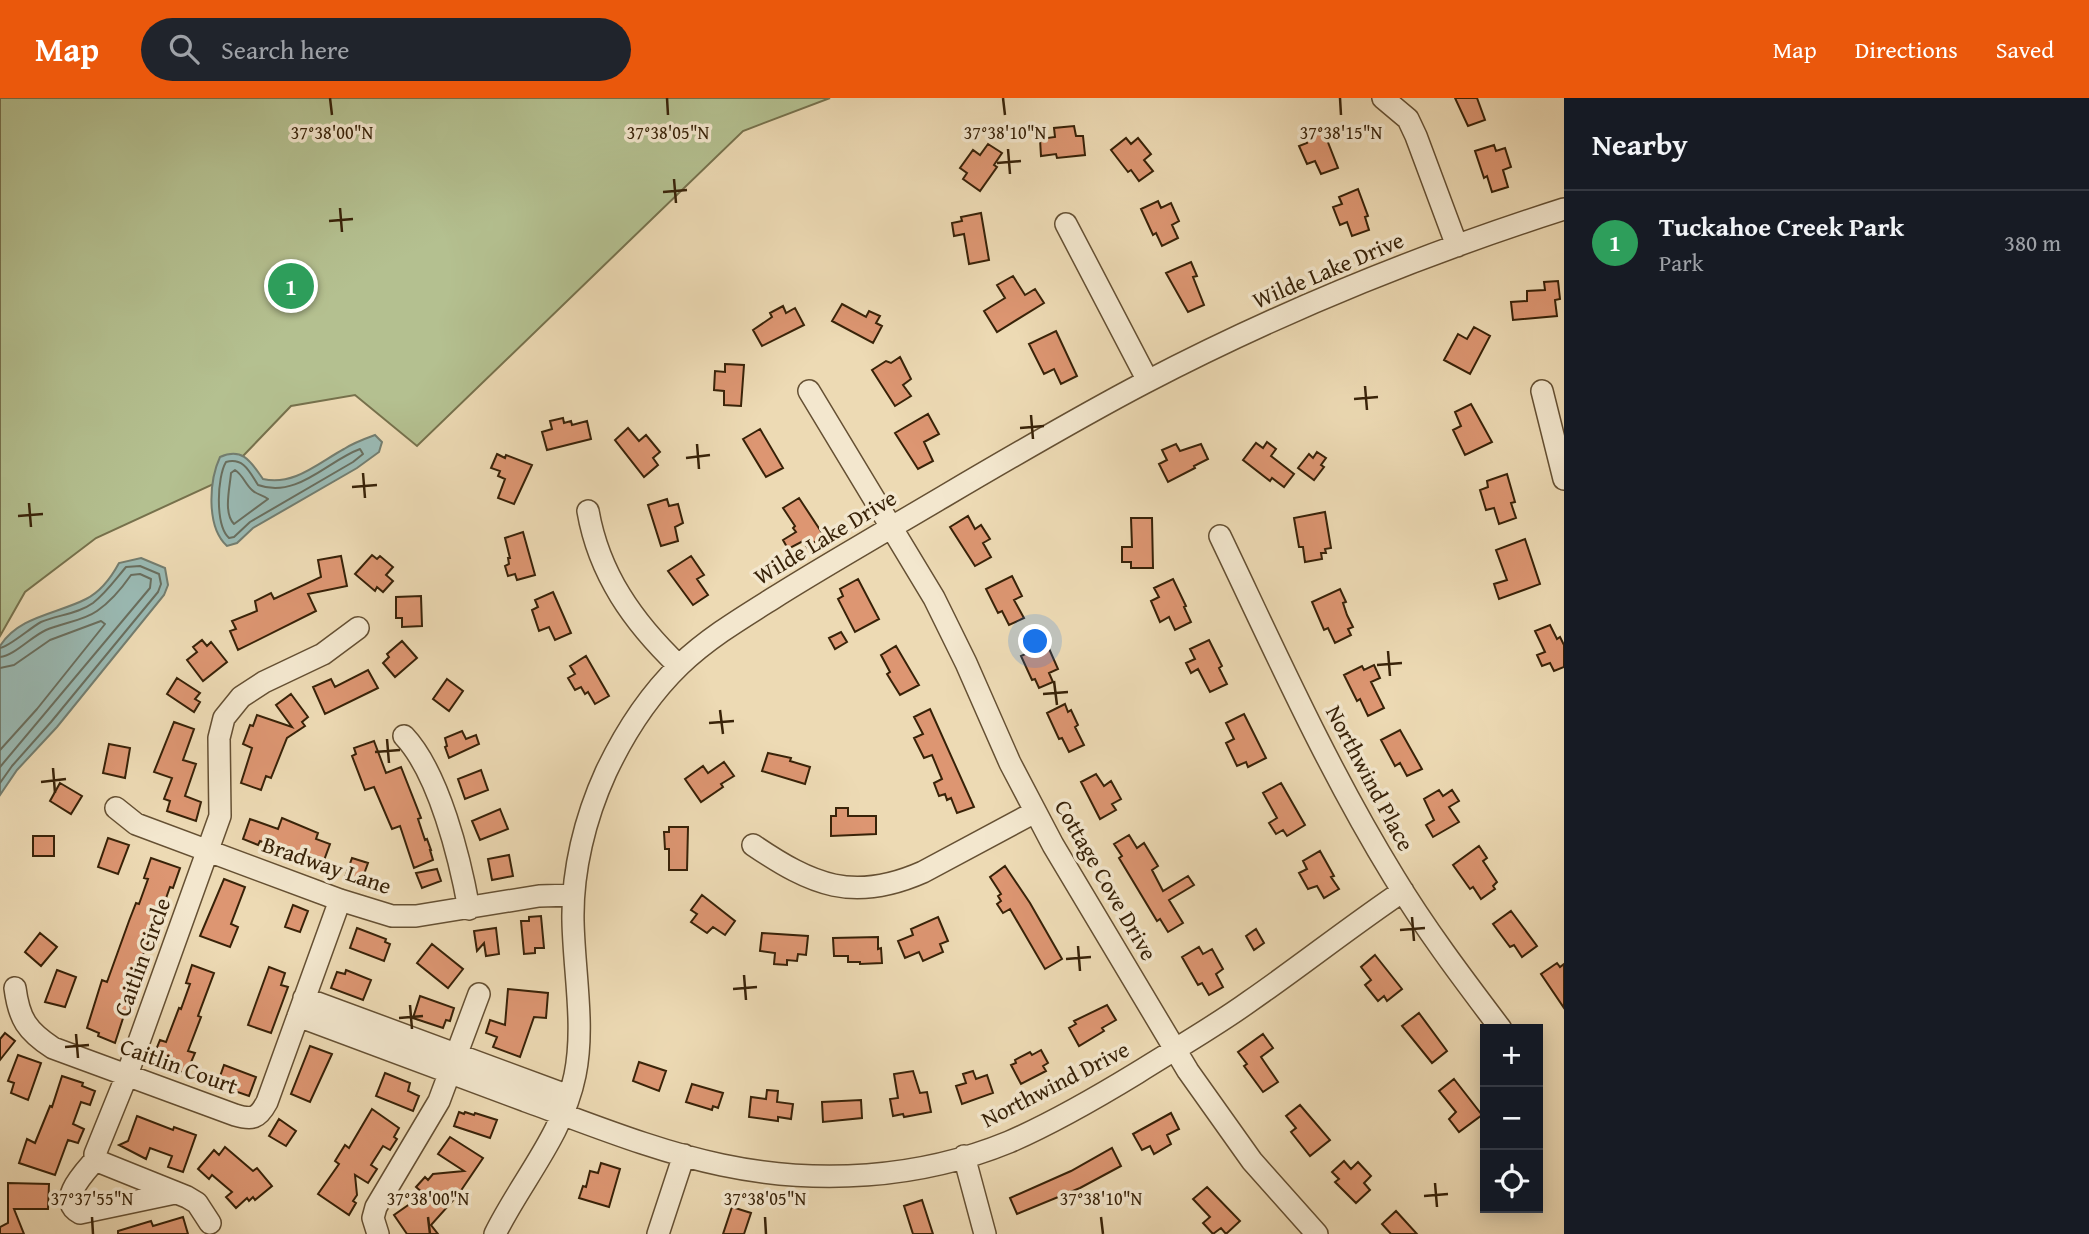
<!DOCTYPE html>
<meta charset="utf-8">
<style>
body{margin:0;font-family:"Gentium Book Plus",serif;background:#20242c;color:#f1f3f6}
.controls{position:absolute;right:21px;bottom:21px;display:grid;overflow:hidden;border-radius:0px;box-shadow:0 4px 18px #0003}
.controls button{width:63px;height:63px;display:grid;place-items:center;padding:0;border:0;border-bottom:2px solid #363941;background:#171b24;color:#f1f3f6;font:35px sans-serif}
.you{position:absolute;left:1036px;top:544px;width:24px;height:24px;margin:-18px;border:5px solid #fff;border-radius:50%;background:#1a73e8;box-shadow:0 0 0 10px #1a73e833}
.badge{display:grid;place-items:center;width:46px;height:46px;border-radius:50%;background:#ea580c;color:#fff;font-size:23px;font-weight:700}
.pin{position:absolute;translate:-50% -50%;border:4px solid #fff;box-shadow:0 2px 7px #0006}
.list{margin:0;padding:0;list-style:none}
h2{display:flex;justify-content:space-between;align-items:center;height:91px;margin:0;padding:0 28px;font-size:30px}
h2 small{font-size:23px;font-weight:400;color:#9ea1a6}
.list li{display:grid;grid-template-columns:46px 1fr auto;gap:21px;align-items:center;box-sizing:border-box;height:105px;padding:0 28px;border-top:2px solid #363941}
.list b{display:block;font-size:26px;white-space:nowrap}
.list p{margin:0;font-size:23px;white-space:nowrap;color:#9ea1a6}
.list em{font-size:23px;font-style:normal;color:#9ea1a6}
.icon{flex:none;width:38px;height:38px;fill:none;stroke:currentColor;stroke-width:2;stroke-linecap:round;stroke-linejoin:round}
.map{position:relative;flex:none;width:1564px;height:1136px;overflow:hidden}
header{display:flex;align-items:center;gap:42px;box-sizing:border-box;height:98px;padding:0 35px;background:#ea580c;color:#fff}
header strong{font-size:33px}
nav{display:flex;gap:38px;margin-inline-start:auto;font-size:24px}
.search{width:490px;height:63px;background:#20242c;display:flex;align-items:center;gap:18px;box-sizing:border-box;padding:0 24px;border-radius:38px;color:#9ea1a6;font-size:26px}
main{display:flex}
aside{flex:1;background:#171b24}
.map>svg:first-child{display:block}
.green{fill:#b4c090;stroke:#76714c;stroke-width:2}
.water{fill:#9abab4;stroke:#737d6f;stroke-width:2}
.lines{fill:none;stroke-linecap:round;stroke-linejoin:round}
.shore{stroke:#696e5e;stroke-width:2}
.building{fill:#dd9672;stroke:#382208;stroke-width:2}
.minor-casing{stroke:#655033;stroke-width:24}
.minor{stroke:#f3e7ce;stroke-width:21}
.ticks{fill:none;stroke:#382208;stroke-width:2.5}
.labels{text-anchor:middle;stroke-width:7;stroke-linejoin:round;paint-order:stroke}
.street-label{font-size:23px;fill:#382208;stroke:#f3e7ce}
.ticks-label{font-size:18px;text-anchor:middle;fill:#382208;stroke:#f3e7ce;stroke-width:7;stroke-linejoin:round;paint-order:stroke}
</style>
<header>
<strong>Map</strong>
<div class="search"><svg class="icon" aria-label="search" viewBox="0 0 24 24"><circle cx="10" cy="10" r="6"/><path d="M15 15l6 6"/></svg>Search here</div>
<nav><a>Map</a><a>Directions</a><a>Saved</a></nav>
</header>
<main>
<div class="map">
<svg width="1564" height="1136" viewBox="0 0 1564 1136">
<rect width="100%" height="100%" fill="#eddab4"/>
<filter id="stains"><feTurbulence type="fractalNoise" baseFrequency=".00286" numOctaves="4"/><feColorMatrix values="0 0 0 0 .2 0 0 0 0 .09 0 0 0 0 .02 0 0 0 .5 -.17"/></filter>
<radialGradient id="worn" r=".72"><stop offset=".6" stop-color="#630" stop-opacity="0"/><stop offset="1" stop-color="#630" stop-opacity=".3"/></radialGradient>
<path class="green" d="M0,0H830L743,33L417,348L355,297L291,308L218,384L96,440L25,494L0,538Z"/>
<path class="water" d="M375,337L382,344L379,354L357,370L253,430L237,445L227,448C206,429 209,383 220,359C243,349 251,364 263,381C294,388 318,365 344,351C353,345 364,341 375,337Z
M141,460L165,470L168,487L164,497L57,629L17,672L0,697V548C19,518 57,516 86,501C100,494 112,478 119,465Z"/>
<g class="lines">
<path class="shore" d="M360,351L363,356L353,364L250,424L234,439L229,440C215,427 217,379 226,364C244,359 250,375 258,387C297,401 327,363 360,351Z
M235,372C243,377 245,386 252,392C257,397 264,397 268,401L234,426C223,415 230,389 231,375Z
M0,550C9,549 30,530 41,524C57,517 78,516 93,505C106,495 115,482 126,469L140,468L159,476L161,486L158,494L51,624L12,668L0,685
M0,559C14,558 32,538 46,532C62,525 83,523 97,513C110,504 122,490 131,477L140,476L151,481L150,490L0,669
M0,570L14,567L50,542L101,523L105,526L37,611L0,652"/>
</g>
<path class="building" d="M1455,0H1477L1485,22L1468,28Z
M1074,28L1076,38H1083L1085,57L1057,60L1056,56L1041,58L1040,41L1055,39L1054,30Z
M1322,29L1338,70L1321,76L1315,63L1307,66L1299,48L1307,45L1304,37Z
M1126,40L1131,46L1138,40L1151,56L1144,62L1153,73L1139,83L1131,72L1128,74L1111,52Z
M988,46L1002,55L994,67L997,69L980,93L963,81L967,75L960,70L973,52L980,57Z
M1494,47L1496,53L1505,50L1511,69L1503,72L1508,89L1492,94L1487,78L1484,80L1475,53Z
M1358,91L1368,118L1365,119L1369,132L1352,138L1347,124L1340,127L1333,109L1342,106L1339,99Z
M1158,103L1161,110L1171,105L1179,123L1172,127L1178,140L1162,148L1156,135L1153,137L1141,111Z
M981,115L989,162L969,166L964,136L954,138L952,125L962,123L961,119Z
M1191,164L1197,178L1193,179L1204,207L1188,214L1166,175Z
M1013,178L1025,197L1035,191L1044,205L997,234L984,213L1005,200L997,187Z
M1558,183L1560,201L1555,202L1557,218L1513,222L1511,204L1527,203V193L1545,192L1544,184Z
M842,206L866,219L869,213L880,218L876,225L882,228L873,245L832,223Z
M783,208L786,215L795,210L804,227L762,248L753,232L772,219L770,215Z
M1474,229L1490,238L1470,276L1444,262L1458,236L1467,241Z
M1056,233L1077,278L1061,286L1054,271L1044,276L1029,246Z
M900,259L911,281L903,287L911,298L895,308L872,272L886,263L891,265Z
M725,266L744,267L741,308L724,307V293L714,292L715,273L725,274Z
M1471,306L1492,344L1465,357L1453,332L1461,328L1455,314Z
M928,316L939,336L924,344L933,363L918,371L895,335Z
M563,320L564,325L571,323L572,327L587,323L591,341L547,352L542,334L552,331L550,323Z
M628,330L639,343L646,337L660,354L653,360L658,367L644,379L615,342Z
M760,331L783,370L766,379L743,341Z
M1267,344L1276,351L1271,358L1294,376L1284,389L1272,380L1270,383L1243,362L1256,345L1263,350Z
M1176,346L1180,353L1201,346L1208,361L1194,368L1195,370L1168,384L1159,366L1167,362L1162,352Z
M1317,354L1326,360L1321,367L1324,369L1314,382L1298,370L1309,356L1313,360Z
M497,356L505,360L506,357L532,367L514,406L498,400L505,381L498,378L500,373L491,370Z
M1507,376L1515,404L1511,405L1516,420L1499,426L1494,410L1486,412L1480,392L1488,389L1487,383Z
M799,400L824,438L807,449L803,443L788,451L783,442L796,434L793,430L795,428L783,410Z
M667,401L669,408L678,406L683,425L675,429L678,443L661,448L648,407Z
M1325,414L1331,450L1325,451L1326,455H1321L1322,461L1305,464L1303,449H1299L1294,420Z
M968,418L975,431L981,427L990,441L983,445L991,459L975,468L950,429Z
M1131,420H1152L1153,470H1131V464H1122V449H1132Z
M523,434L535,477L517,482L515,476L508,478L505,468L509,466L508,460H510L505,440Z
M1525,441L1540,486L1499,501L1494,486L1507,482L1496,452Z
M372,457L377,461L380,458L393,469L386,477L393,483L383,494L377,489L375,493L355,476Z
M341,458L347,488L308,496L316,513L238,552L230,533L236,531L232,523L257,513L255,503L271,495L274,501L321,479L318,462Z
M691,458L704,477L697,481L708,497L693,507L668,473Z
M1012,478L1022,498L1014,502L1024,520L1009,527L1002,513L998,515L986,491Z
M858,481L879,521L855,534L838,501L843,498L840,491Z
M1173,481L1186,508L1184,509L1191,524L1175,532L1169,519L1160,524L1151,503L1159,499L1154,490Z
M1340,491L1346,504L1343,505L1347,517L1353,529L1348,531L1351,537L1335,545L1328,530L1324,532L1312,504Z
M553,494L571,535L555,542L549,529L539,533L532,512L538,509L535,502Z
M421,498L422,528L402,529V520H396V499Z
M1550,527L1557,541L1560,539L1564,547V569L1554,573L1550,565L1542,568L1537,557L1545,554L1535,533Z
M841,534L847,544L835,551L829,540Z
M202,542L207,548L211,544L227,564L203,583L187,562L197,554L193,549Z
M1209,542L1222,568L1219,570L1227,586L1210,594L1198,571L1191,575L1186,565L1195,561L1190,551Z
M402,543L417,560L395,579L383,565L389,559L387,556Z
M1047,546L1058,571L1049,575L1053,584L1039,590L1035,581L1032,582L1021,558Z
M896,548L919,587L900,597L887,576L890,574L881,557Z
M586,558L609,598L595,606L588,594L585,596L581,589L575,592L568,580L575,576L570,568Z
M1374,567L1380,580L1371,584L1384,610L1368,618L1360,601L1357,603L1344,577L1362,568L1364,572Z
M368,572L378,590L325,616L313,589L331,581L335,589Z
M177,580L200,595L195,601L200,604L194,614L167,596Z
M447,581L463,593L449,613L433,601Z
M291,596L308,619L302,624L305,628L287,640L271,680L266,678L261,692L241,685L252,650L243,646L250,627L253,628L257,617L292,629L276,607Z
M1065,606L1068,614L1071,612L1078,627L1075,629L1084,647L1069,654L1062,640L1059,641L1047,615Z
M930,611L974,709L957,715L951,700L947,702L945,696L939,698L934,685L942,681L932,657L924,660L914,640L923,636L914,619Z
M1244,616L1266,660L1248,669L1246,664L1237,668L1226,645L1234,641L1226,625Z
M174,624L194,631L183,662L196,666L185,698L201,704L196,723L167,713L170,703L164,701L172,680L154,674Z
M1400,632L1422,671L1407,678L1400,665L1395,668L1381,642Z
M462,633L466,641L476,637L479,646L449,660L445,649L447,648L445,640Z
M374,643L386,675L401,669L421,720L418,721L425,742L427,741L431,752H430L433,762L414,770L400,728L392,731L374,689L365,692L352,658L356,656L354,650Z
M109,646L130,650L125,680L103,675Z
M768,655L791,660L790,663L810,669L805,686L762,673Z
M724,664L734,678L721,686L723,689L701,704L685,681L703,668L708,675Z
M481,672L488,692L465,701L458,681Z
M1096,676L1104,688L1111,683L1121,701L1112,706L1116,712L1100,721L1081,684Z
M60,685L82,698L71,716L50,703Z
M1281,685L1305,727L1287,738L1283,732L1276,736L1269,725L1277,720L1263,695Z
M1439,692L1443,698L1452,692L1459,703L1449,709L1459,724L1433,739L1426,727L1434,722L1424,701Z
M836,710H848V718H876V736L831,738V718H836Z
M500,711L508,731L480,742L472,723Z
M282,720L318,735L316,741L330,746L323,765L260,743L258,747L243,741L250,721L278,731Z
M669,729H688L687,772H669V751H665L664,734H669Z
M1129,737L1137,750L1144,745L1158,768L1152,772L1163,793L1188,778L1194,787L1169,802L1183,825L1168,834L1160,821L1157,823L1119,760L1122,758L1114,746Z
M33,738H54V758H33Z
M108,740L129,747L118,776L98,769Z
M1479,748L1487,760L1483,763L1497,784L1493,788L1495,791L1481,801L1473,789L1470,791L1453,767Z
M1320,753L1334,778L1331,779L1339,791L1324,800L1317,788L1308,791L1299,775L1307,771L1303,763Z
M509,757L513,778L492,782L488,761Z
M151,760L180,770L173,790L170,789L159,820L156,819L147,839L150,840L136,873L139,874L131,893L136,895L129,915L125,914L115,945L98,938L99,935L87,930L102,882L107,884L129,823L136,805L139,806L148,781L144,780Z
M352,760L368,765L360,787L344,782Z
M1005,768L1030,805L1062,861L1045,871L1010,811L1003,815L997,806L1001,803L998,798L1001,796L990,779Z
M437,771L441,783L422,790L416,775Z
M224,781L245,789L231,826L238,829L230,849L200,838Z
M702,797L735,823L725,837L713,829L707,835L691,824L697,816L691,812Z
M293,807L308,813L300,834L285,829Z
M1511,813L1537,848L1522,859L1514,847L1510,849L1493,826Z
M541,818L544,850H535V855L524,856L521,823H529V819Z
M938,819L948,843L940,846L943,854L923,863L919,854L905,860L898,843L913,837L911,831Z
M357,830L386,841L385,844L390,846L384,863L350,850Z
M496,830L499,856L486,858L484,845L477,853L474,833Z
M1256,831L1264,845L1254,852L1246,838Z
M40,835L57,849L41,868L25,854Z
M762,835L808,838L806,857L798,856L797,863L787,862V867L774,866L775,855L760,853Z
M878,839V851L881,850L882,865L860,866V864H848V858H834L833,840Z
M432,846L463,871L448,890L417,865Z
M1199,849L1203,856L1212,851L1223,871L1216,876L1223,889L1209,897L1202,885L1198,887L1182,859Z
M1375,857L1402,891L1387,903L1384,898L1378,903L1365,887L1371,882L1361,869Z
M1557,865L1560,869L1564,866V910L1541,876Z
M192,867L214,875L198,918L201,919L188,953L195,955L186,976L152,962L160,942L166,944L179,910L181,911L190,886L186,885Z
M269,869L285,875L281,887L288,889L271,935L248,927Z
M57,872L76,879L65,909L45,904Z
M346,872L371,882L363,902L331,890L337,874L345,876Z
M508,891L548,895L546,920L534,919L520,959L493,949L497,939L486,935L490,922L505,927Z
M420,898L454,910L450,923L446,922L443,930L413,920Z
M1107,907L1116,922L1102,930L1104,933L1079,948L1069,930L1076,926L1074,923Z
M1419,915L1447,953L1432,965L1402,928Z
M5,935L15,943L0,962V941Z
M1263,936L1273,950L1261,959L1278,984L1263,994L1244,968L1247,966L1238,954Z
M310,948L332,956L310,1004L291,996Z
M1041,952L1048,965L1043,968L1046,973L1021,986L1011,967L1016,965L1015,962L1030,954L1032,957Z
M18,957L41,965L28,1002L11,995L14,985L8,983Z
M639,964L666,973L659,993L633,983Z
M224,967L256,979L249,998L217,987Z
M913,973L920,995L927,994L931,1014L904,1019L903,1016L893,1018L890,1001L898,1000L894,976Z
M973,973L976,981L987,977L993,995L962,1006L956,988L966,985L963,976Z
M385,975L410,985L408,993L419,998L413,1013L376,998Z
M62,978L83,985L82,988L95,993L90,1007L81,1004L73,1026L84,1031L78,1045L68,1042L55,1077L19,1065L27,1041L35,1045L50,1008L52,1009Z
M1454,981L1482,1017L1459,1034L1449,1021L1456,1014L1439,993Z
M692,986L723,995L718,1010L713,1008L712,1012L686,1004Z
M767,992L778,993L777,1004L793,1006L791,1021L778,1019V1023L749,1019L751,999L766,1001Z
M861,1002L862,1020L823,1024L822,1004Z
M1300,1007L1330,1042L1310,1058L1291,1034L1296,1030L1286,1018Z
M372,1011L399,1030L394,1039L397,1041L390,1052L383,1048L371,1067L377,1071L368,1085L355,1077L357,1097L353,1103L356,1105L349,1117L318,1096L339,1066L335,1063L345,1047L349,1050Z
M459,1014L464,1016L465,1014L474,1017L475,1015L497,1022L490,1040L454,1028Z
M1171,1015L1179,1031L1167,1037L1171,1046L1154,1056L1150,1048L1142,1052L1133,1036Z
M137,1018L173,1032L174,1029L196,1037L183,1074L168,1069L172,1058L150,1050L146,1061L119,1047L128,1043Z
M279,1021L296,1033L286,1048L269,1038Z
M450,1039L483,1060L458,1097L431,1127L438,1136H407L394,1117L424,1096L416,1089L425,1079L428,1082L433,1076L464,1073L438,1056Z
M225,1049L253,1073L257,1070L272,1088L255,1102L253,1099L249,1103L247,1100L236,1110L226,1099L232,1094L212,1077L209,1081L198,1071L214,1052L219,1057Z
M1112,1050L1121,1068L1080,1090L1017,1116L1010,1100L1071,1073Z
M1344,1063L1351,1071L1358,1064L1371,1078L1364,1085L1370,1092L1356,1105L1335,1084L1339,1081L1332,1074Z
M601,1065L620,1071L609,1109L579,1100L583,1088L586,1089L590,1073L598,1075Z
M8,1085L49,1086L48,1111H14L24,1136H0V1129L8,1125Z
M1207,1089L1240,1123L1226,1136L1221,1130L1213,1136L1203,1125L1210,1119L1193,1101Z
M922,1102L933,1136H913L904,1108Z
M732,1109L751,1115L744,1136H723Z
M1396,1113L1417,1136H1391L1382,1126Z
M183,1119L188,1136H118V1133L151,1123L153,1128Z"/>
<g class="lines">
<defs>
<path id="minor" d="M1383,0L1408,21L1416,38L1457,148
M1066,126L1148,283
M809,293L934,500L966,565L1010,665L1053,747L1188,973L1252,1063L1317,1136
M1542,293L1564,381
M588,413C599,476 633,524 679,568
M1220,438C1275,553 1327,670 1394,779C1426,832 1464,882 1501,931
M404,638C439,675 460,761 469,811
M116,710L136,726L340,802L392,818H416L539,798L573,797
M753,747C812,787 853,805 923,774L1035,714
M15,890C19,921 27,933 53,950L235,1017C252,1022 258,1021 267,1004L340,802
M304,900L569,998
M298,918C374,947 450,975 526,1003C590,1026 655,1053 722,1067C817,1087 919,1081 1009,1044C1053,1025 1096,1000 1137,975C1175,951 1214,929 1250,903C1302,867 1351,828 1403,793
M964,1058L985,1136
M95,1062C84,1075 56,1103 80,1115L175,1095
M210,1125L197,1105L187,1099L95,1062V1056L127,977L220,718L219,640L224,620L241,599L264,584L323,556L358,530
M378,1136L373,1120L376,1109L439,1003L479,896
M495,1136C521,1083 563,1037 575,977C585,928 574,874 573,823C572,773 585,720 606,674C624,636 649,597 680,567C707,541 740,521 772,501C813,475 855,451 897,426C979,378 1060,329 1144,285C1278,215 1420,157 1564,111
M658,1136L684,1057"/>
</defs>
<use href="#minor" class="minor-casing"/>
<use href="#minor" class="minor"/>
</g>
<path class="ticks" d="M330,0L332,17M667,0L668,17M1003,0L1005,17M1340,0L1341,17M1008,51L1010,76M997,65L1021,63M674,81L676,105M663,94L687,92M340,110L342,134M329,123L353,121M1365,288L1367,312M1354,301L1378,299M1031,317L1033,341M1020,330L1044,328M697,346L699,371M686,360L710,357M363,375L365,400M352,389L377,387M29,405L31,429M18,418L43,416M1388,553L1390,578M1377,567L1402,565M1054,583L1057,607M1043,596L1068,594M720,612L723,636M709,625L734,623M387,641L389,665M375,654L400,652M53,670L55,695M41,684L66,681M1412,819L1414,843M1400,832L1425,830M1078,848L1080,873M1066,861L1091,859M744,877L746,902M733,891L757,889M410,907L412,931M399,920L423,918M76,936L78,960M65,949L89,947M1435,1085L1437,1109M1424,1098L1448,1096M92,1119L93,1136M428,1119L430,1136M765,1119L766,1136M1101,1119L1103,1136"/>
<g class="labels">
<g class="street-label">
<text transform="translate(1328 172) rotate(-23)" y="8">Wilde Lake Drive</text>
<text transform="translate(825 439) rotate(-31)" y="8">Wilde Lake Drive</text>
<text transform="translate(1370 680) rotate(62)" y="8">Northwind Place</text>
<text transform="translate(327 767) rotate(19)" y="8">Bradway Lane</text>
<text transform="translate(1106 782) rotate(60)" y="8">Cottage Cove Drive</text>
<text transform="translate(142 859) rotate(-70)" y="8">Caitlin Circle</text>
<text transform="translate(179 968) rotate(20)" y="8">Caitlin Court</text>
<text transform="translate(1055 986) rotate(-27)" y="8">Northwind Drive</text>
</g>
</g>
<g class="ticks-label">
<text x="332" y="41">37°38'00"N</text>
<text x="668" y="41">37°38'05"N</text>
<text x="1005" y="41">37°38'10"N</text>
<text x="1341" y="41">37°38'15"N</text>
<text x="92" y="1107">37°37'55"N</text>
<text x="428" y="1107">37°38'00"N</text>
<text x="765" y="1107">37°38'05"N</text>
<text x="1101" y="1107">37°38'10"N</text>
</g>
<rect width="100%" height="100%" filter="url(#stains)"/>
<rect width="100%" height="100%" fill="url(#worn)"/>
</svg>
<div class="controls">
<button>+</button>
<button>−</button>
<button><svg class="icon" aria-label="locate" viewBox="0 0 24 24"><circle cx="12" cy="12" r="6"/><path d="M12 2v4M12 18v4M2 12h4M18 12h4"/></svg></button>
</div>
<div class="you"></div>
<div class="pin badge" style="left:291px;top:188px;background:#2e9e5b">1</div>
</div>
<aside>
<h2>Nearby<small></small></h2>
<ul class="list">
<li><span class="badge" style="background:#2e9e5b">1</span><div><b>Tuckahoe Creek Park</b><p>Park</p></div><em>380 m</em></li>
</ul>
</aside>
</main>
